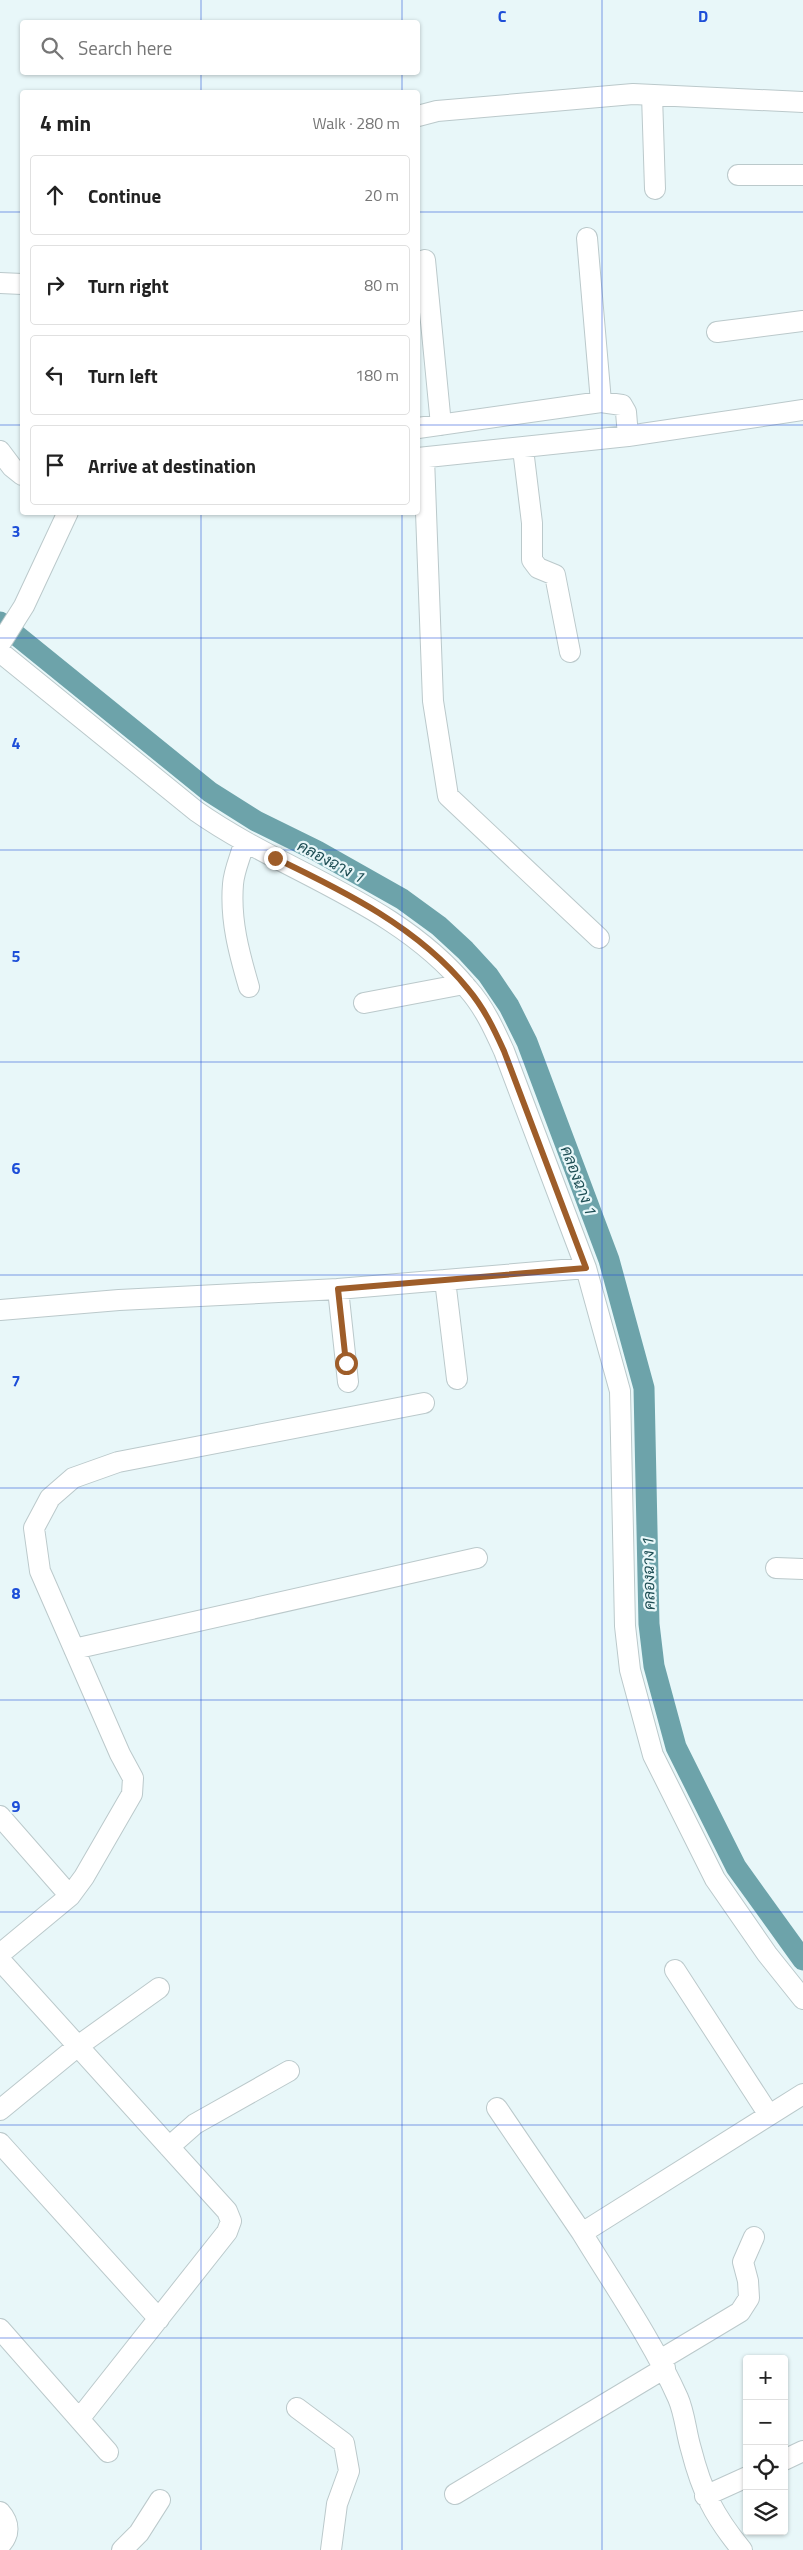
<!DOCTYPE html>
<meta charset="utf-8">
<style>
body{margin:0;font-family:"Titillium Web",Sarabun,sans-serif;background:#f6f6f6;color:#222}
.controls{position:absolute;right:15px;bottom:15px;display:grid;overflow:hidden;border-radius:5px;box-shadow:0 1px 4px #0004}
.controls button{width:45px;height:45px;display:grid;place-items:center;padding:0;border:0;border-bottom:1px solid #e0e0e0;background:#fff;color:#222;font:25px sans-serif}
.stop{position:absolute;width:15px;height:15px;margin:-11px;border:4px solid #9e5d29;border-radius:50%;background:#fff}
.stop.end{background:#9e5d29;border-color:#fff;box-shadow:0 1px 5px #0008}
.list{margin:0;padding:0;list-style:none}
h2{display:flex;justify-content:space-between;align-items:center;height:65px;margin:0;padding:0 20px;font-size:21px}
h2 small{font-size:16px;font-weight:400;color:#767676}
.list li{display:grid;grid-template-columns:32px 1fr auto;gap:15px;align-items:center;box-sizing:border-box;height:80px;margin:0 10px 10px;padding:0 10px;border:1px solid #e0e0e0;border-radius:5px}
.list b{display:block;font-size:19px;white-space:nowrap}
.list em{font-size:16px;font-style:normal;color:#767676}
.icon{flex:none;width:28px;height:28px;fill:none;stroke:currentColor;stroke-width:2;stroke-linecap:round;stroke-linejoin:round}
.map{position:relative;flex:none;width:803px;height:2550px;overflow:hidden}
.search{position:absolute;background:#fff;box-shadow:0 1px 4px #0004;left:20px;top:20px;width:400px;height:55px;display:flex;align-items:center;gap:12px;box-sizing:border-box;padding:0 18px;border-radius:5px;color:#767676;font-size:19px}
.panel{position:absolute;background:#fff;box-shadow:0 1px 4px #0004;left:20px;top:90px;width:400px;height:425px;border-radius:5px}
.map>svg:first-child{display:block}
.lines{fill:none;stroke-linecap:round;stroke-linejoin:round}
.canal{stroke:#6da3aa;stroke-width:21}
.minor-casing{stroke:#bbc9cb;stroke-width:22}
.minor{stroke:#fff;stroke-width:20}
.route{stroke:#9e5d29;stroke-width:6}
.grid{fill:none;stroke:#1d4ed8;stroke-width:1;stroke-opacity:0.55}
.labels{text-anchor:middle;stroke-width:4.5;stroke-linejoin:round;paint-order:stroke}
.water-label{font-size:16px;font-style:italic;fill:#1e4e54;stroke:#e8f7f9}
.grid-label{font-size:16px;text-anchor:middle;font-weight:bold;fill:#1d4ed8;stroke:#e8f7f9;stroke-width:4.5;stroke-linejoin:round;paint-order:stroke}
</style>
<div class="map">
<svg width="803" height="2550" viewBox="0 0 803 2550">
<rect width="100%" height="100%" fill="#e8f7f9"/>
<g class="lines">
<path class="canal" d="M0,622L210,792L256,821L317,851L402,899L439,926L465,950L488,975L509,1006L527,1042L609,1260L644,1388L649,1624L654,1666L676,1747L736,1867L803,1960"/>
<defs>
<path id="minor" d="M652,95L655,189
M418,116L437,111L633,94L803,102
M738,175H803
M587,238L601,402
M425,260L441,425
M0,283L22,284
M717,332L803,321
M418,428L601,402L622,405L626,412L628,436
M523,449L532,523V560L538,568L555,575L570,652
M0,451L12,467L22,475
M418,458L628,436L803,410
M424,458L433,701L448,796L599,938
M0,644L24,606L68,512
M0,652L196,811C284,873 397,902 468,989C484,1007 494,1029 504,1051L586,1268L620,1391L625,1626L630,1670L653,1755L715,1879L767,1954L803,1999
M244,843C241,856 234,870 233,884C230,920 239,953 249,987
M364,1003L464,984
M445,1280L457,1379
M338,1289L348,1382
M0,1310L119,1300L338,1289L586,1268
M776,1568L803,1569
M74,1649L477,1558
M0,1816L70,1896
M0,1954L70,1896L84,1877L132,1794L133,1778L120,1754L40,1571L34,1528L50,1498L73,1478L118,1462L424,1403
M0,1960L227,2211L231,2221L227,2232L80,2418
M675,1970L769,2115
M497,2108L582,2233
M0,2110L78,2046L159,1988
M0,2143L159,2319
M169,2147L195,2124L289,2071
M0,2329L108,2452
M660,2360L740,2312L749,2298L748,2281L743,2262L754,2237
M297,2408L344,2443L349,2471L337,2504L331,2550
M784,2460L803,2451
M455,2494L665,2368
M705,2496L747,2477
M0,2512C10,2523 10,2535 0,2545
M122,2550L139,2533L160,2500
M742,2550C714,2516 702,2492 691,2449C686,2433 685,2414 678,2398C652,2340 615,2287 582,2233L803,2094"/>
</defs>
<use href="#minor" class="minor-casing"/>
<use href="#minor" class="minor"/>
</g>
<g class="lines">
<path class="route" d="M275,858C344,891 419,928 468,989C484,1008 494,1029 504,1051L586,1268L338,1289L346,1363"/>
</g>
<path class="grid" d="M201,0V22M402,0V22M602,0V2550M201,72V92M402,72V92M0,212H22M418,212H803M0,425H22M418,425H803M201,512V2550M402,512V2550M0,638H803M0,850H803M0,1062H803M0,1275H803M0,1488H803M0,1700H803M0,1912H803M0,2125H803M0,2338H803"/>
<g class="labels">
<g class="water-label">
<text transform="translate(331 861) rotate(28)" y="6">คลองฉาง 1</text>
<text transform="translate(579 1180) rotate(69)" y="6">คลองฉาง 1</text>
<text transform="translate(648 1574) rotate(-91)" y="6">คลองฉาง 1</text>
</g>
</g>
<g class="grid-label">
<text x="502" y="22">C</text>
<text x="703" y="22">D</text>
<text x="16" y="537">3</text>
<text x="16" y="749">4</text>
<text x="16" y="962">5</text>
<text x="16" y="1174">6</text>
<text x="16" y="1387">7</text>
<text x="16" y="1599">8</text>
<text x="16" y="1812">9</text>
</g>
</svg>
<div class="controls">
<button>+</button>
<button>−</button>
<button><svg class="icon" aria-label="locate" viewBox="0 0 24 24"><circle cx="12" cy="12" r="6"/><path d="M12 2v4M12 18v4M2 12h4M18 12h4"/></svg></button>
<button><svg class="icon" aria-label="layers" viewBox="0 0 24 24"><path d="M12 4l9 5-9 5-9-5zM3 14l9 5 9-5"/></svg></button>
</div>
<div class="stop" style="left:346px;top:1363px"></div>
<div class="stop end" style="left:275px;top:858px"></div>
<div class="search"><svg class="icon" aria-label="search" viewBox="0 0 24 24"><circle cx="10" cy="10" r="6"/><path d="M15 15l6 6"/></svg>Search here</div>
<section class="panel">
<h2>4 min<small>Walk · 280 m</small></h2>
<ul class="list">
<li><svg class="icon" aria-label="ahead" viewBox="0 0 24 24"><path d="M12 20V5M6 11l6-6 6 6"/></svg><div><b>Continue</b></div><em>20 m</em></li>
<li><svg class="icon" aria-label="right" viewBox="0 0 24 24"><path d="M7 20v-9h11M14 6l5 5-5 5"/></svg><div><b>Turn right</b></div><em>80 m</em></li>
<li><svg class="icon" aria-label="left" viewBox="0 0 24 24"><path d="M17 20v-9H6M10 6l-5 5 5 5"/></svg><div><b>Turn left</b></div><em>180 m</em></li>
<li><svg class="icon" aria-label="arrive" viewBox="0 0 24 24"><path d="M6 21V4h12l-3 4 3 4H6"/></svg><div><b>Arrive at destination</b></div></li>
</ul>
</section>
</div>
